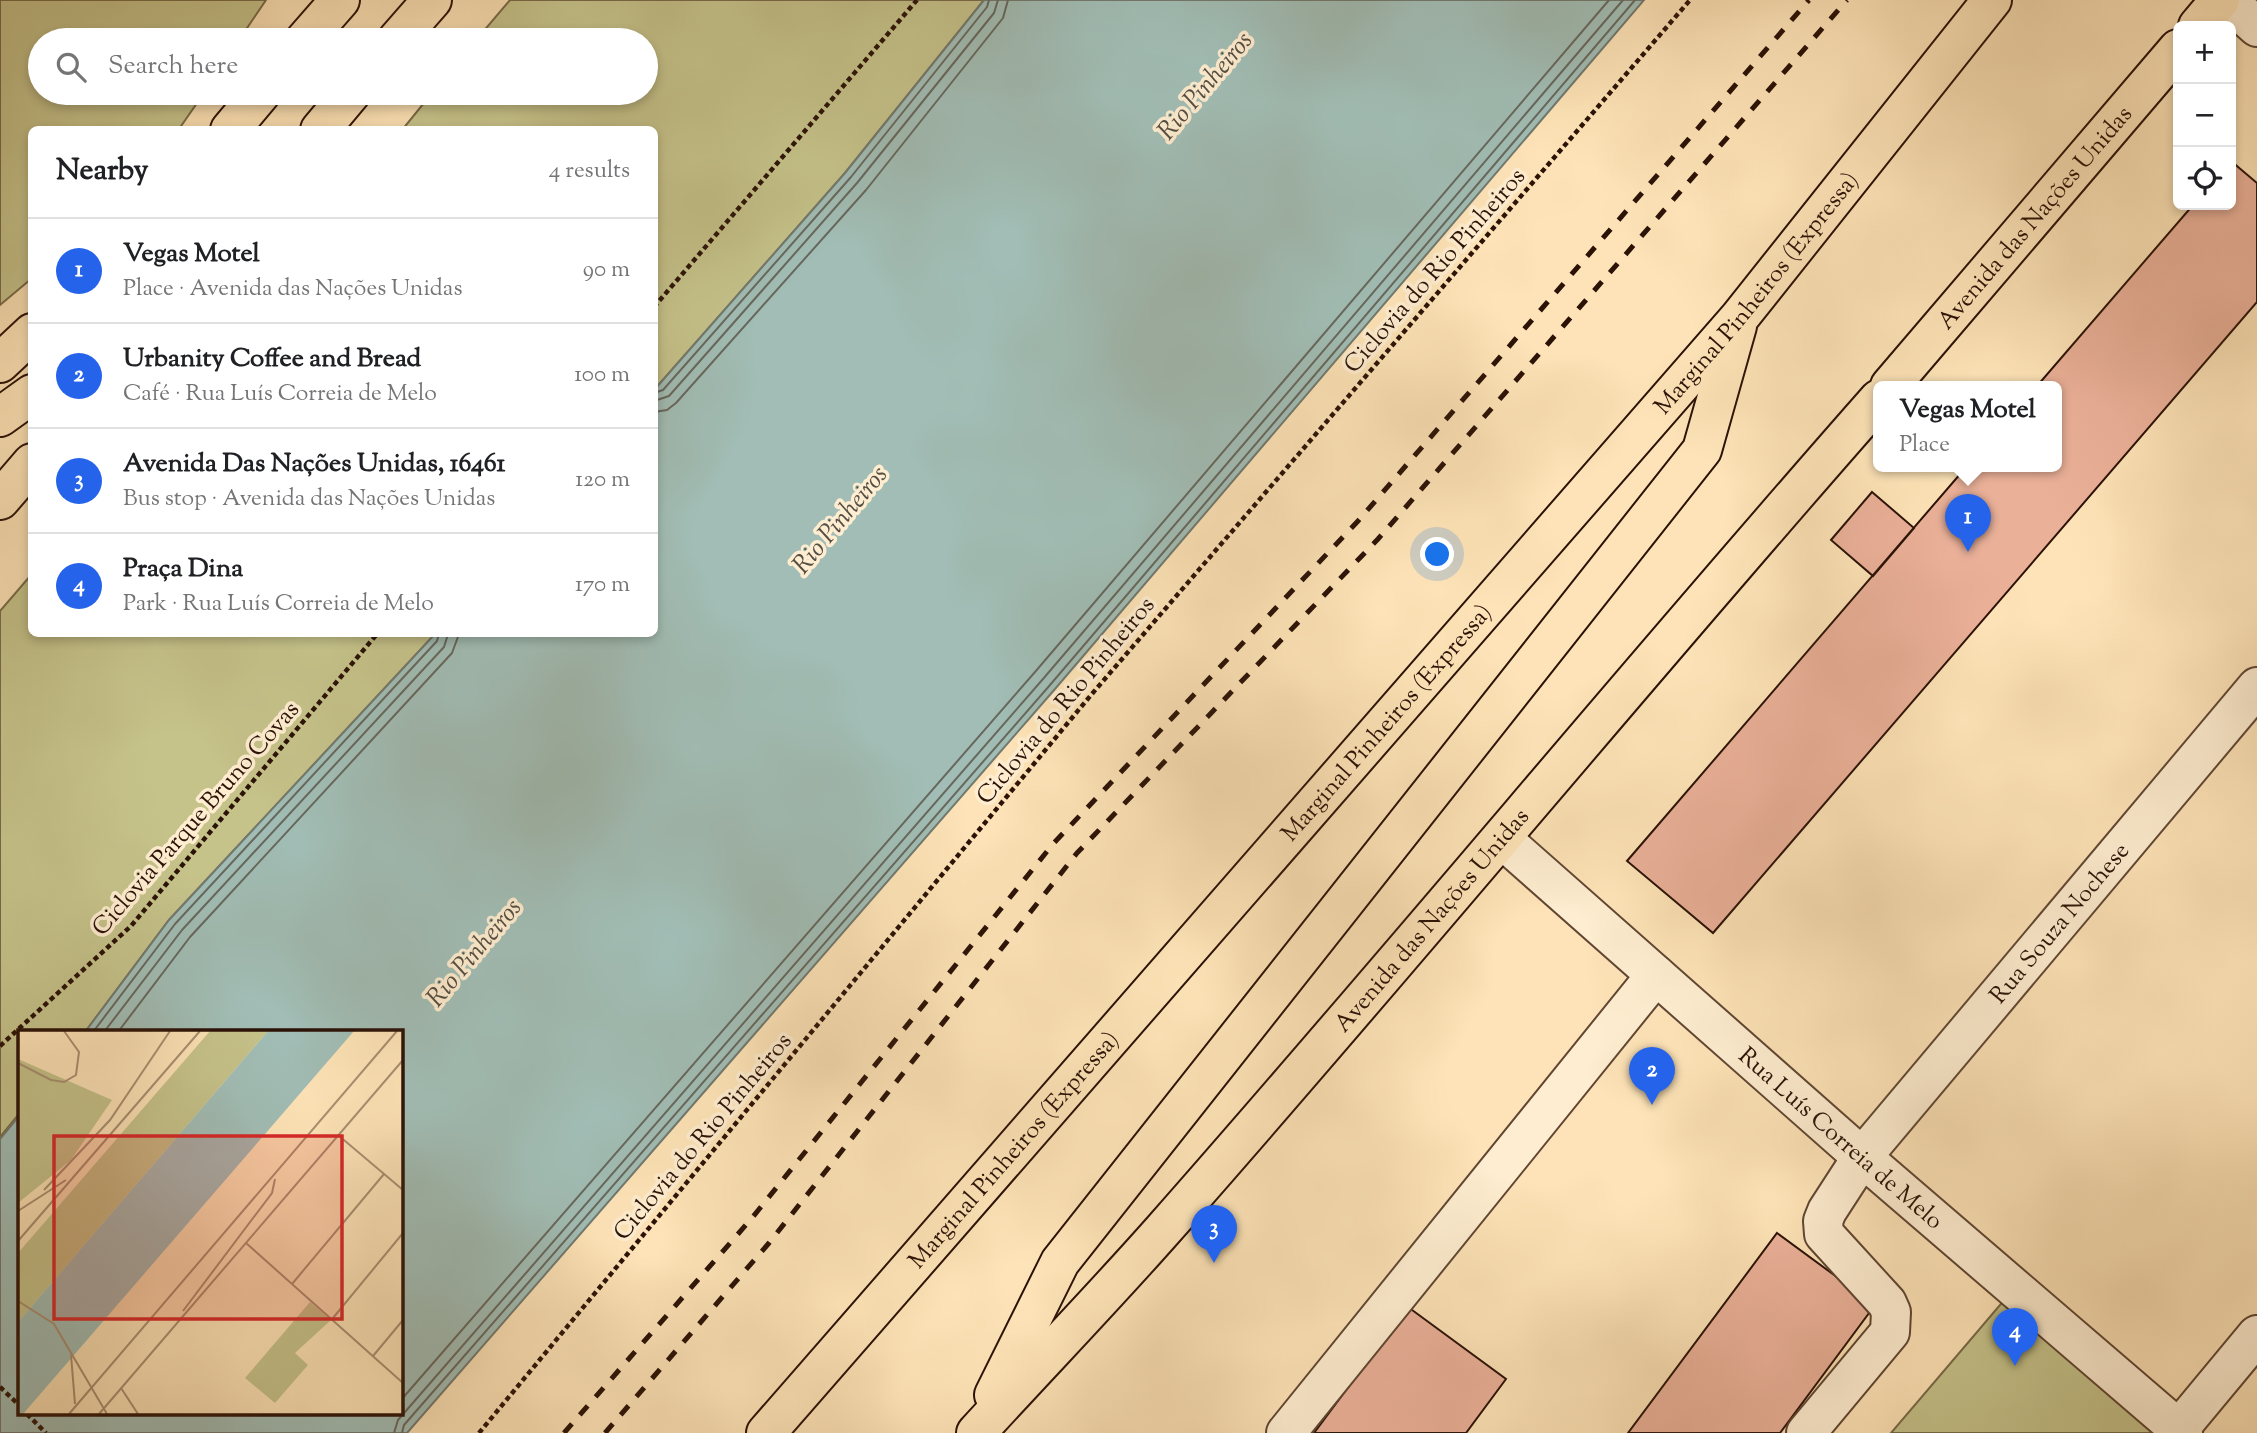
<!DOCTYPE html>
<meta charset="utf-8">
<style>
body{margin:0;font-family:"Sorts Mill Goudy",serif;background:#f6f6f6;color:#202124}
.controls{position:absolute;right:21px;top:21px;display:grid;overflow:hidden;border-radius:10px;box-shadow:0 4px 10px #0003}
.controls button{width:63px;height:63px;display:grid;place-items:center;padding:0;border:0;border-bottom:2px solid #e0e0e0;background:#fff;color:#202124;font:35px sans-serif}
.you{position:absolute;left:1438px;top:555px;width:24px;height:24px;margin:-18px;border:5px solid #fff;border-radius:50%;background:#1a73e8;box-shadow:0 0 0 10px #1a73e833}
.badge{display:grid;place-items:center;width:46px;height:46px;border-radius:50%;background:#2563eb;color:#fff;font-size:23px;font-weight:700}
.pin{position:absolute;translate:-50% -58px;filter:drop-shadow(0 2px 4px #0008)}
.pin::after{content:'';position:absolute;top:37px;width:24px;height:21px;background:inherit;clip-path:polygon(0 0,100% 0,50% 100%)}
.popup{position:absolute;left:1873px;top:381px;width:189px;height:91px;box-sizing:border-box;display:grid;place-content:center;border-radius:10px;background:#fff;filter:drop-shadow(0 2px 5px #0005);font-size:23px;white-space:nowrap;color:#757577}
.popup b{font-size:26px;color:#202124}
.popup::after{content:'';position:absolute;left:50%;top:100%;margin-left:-14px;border:14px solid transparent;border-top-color:#fff}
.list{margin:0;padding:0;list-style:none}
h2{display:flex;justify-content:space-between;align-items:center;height:91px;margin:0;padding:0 28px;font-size:30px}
h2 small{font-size:23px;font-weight:400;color:#757577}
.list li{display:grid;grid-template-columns:46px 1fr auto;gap:21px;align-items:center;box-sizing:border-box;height:105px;padding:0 28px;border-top:2px solid #e0e0e0}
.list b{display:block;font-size:26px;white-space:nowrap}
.list p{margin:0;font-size:23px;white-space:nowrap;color:#757577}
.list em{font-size:23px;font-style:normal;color:#757577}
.icon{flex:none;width:38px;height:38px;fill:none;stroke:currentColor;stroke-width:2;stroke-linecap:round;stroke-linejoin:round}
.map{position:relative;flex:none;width:2257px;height:1433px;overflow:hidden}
.search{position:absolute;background:#fff;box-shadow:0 4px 10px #0003;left:28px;top:28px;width:630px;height:77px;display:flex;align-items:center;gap:18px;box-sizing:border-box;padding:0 24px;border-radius:38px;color:#757577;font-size:26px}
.panel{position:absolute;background:#fff;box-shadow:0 4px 10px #0003;left:28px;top:126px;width:630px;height:511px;border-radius:10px}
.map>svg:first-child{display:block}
.green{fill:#c5c28a;stroke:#786a48;stroke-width:2}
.water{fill:#a1bdb5;stroke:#72796f;stroke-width:2}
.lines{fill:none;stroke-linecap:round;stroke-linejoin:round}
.shore{stroke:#66685e;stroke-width:2}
.building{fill:#eab098;stroke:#2b1207;stroke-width:2}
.minor-casing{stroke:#604633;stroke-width:42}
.major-casing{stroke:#2b1207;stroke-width:42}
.highway-casing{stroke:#2b1207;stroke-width:42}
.path{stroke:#2b1207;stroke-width:4.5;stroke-dasharray:5 3.5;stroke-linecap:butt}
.minor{stroke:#feedd0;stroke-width:38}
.major{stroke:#fde3b7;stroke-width:38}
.highway{stroke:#fde3b7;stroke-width:38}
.rail{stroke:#2b1207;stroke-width:5;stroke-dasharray:12 12;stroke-linecap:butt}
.labels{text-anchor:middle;stroke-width:7;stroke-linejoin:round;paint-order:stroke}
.street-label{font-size:24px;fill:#2b1207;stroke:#feedd0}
.water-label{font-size:26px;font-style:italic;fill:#544e44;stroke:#feedd0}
.inset-road{fill:none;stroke:#a98f71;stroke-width:2}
.view{fill:#d62828;fill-opacity:0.15;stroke:#d62828;stroke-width:3.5}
.inset-edge{fill:none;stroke:#2b1207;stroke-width:3.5}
</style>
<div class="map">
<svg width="2257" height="1433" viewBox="0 0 2257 1433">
<rect width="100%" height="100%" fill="#fde3b7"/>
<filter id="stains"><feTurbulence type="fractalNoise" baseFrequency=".00286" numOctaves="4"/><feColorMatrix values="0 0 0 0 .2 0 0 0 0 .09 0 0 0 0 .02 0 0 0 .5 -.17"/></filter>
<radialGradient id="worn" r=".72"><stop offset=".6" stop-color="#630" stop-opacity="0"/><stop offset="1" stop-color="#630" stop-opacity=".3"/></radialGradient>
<path class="green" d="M0,0H266L239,40H40V93H204L179,129L32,130L31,279L0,305Z
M510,0H984L845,173L655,389L654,130H402L432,93H646V40H476Z
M31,575L32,634H435L169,920L85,1032H19V1114L0,1137V611Z
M2006,1298L2158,1433H1891Z"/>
<path class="water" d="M984,0H1644L1055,689L407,1433H0V1139L19,1116V1414H401V1032H85L169,920L435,634H654L655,389L845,173Z"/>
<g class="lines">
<path class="shore" d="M654,393L663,390L851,177L987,7L989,0
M654,401L669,396L857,183L994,13L998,0
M654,412L667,410L676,403L866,190L1003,18L1008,0
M93,1032L175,924L437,641L439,634
M104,1032L182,930L444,647L448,634
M118,1032L190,937L452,653L459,634
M401,1400L1035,672L1609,0
M394,1433L398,1420L1043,679L1623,0
M402,1433L404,1425L1050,685L1635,0"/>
</g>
<path class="building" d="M2231,161L2257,183V302L1713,933L1627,861L1967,466H2057V386H2037L2193,205H2231Z
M1872,492L1914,528L1873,576L1831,540Z
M1777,1233L1875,1305L1780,1433H1628Z
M1408,1307L1506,1379L1466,1433H1314Z"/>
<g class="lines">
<defs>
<g id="minor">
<path d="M2227,0L2257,27"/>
<path id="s1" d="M1502,839L1862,1157L2183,1433"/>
<path d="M2179,1429L2257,1335"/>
<path d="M1286,1433L1656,975"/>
<path id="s2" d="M1806,1433L1890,1332L1891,1312L1887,1303L1824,1234L1823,1221L1827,1211L1862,1157L2257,687"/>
</g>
<path id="major" d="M305,40L340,0
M230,130L261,93
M0,363L32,333"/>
<g id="highway">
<path d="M2198,26L2220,0"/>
<path d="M397,40L432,0"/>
<path d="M320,130L351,93"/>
<path id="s3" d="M1890,386L2178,49"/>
<path d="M0,417L32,394"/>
<path d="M0,500L32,463"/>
<path d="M994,1395L1060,1262L1702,450L1737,326"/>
<path id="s4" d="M766,1433L1739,318L1992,0"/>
<path id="s5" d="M976,1433C1038,1365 1102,1299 1163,1230C1405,956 1637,673 1879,399"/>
</g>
</defs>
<use href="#minor" class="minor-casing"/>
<use href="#major" class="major-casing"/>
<use href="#highway" class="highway-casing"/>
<path class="path" d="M654,307L917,0
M0,1046L131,926L377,634
M0,1387L19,1405
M27,1414L46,1433
M479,1433L1091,695L1690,0"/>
<use href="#minor" class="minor"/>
<use href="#major" class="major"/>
<use href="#highway" class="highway"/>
<path class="rail" d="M564,1433L752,1218L1053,844L1358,521L1809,0
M605,1433L769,1243L1077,853L1378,539L1847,0"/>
</g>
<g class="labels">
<g class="street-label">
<text dy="8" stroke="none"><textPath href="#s3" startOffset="222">Avenida das Nações Unidas</textPath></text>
<text transform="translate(1434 270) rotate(-49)" y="8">Ciclovia do Rio Pinheiros</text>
<text dy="8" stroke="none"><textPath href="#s4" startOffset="1510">Marginal Pinheiros (Expressa)</textPath></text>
<text transform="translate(1065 700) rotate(-50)" y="8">Ciclovia do Rio Pinheiros</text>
<text dy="8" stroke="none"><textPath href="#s4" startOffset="943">Marginal Pinheiros (Expressa)</textPath></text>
<text transform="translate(195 818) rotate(-49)" y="8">Ciclovia Parque Bruno Covas</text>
<text dy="8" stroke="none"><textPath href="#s5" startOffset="686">Avenida das Nações Unidas</textPath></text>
<text dy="8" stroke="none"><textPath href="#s2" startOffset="649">Rua Souza Nochese</textPath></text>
<text transform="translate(702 1136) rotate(-50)" y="8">Ciclovia do Rio Pinheiros</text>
<text dy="8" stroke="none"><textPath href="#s1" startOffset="452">Rua Luís Correia de Melo</textPath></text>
<text dy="8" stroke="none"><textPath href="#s4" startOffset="376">Marginal Pinheiros (Expressa)</textPath></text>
</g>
<g class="water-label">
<text transform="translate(1204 85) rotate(-50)" y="9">Rio Pinheiros</text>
<text transform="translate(839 519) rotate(-50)" y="9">Rio Pinheiros</text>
<text transform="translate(473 952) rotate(-50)" y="9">Rio Pinheiros</text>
</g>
</g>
<g transform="translate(18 1030)">
<rect width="385" height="385" fill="#fde3b7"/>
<path d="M192,1H250L0,292V223ZM0,29L94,70L53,130L0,173ZM292,272L313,290L277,323L290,335L257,373L227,348Z" fill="#c5c28a"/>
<path d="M250,1H336L5,384H0V292Z" fill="#a1bdb5"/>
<path class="inset-road" d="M0,33L33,50L46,52L58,45L61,22L46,1M320,105L385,160M26,160L92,90L152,1M0,181L48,150M0,211L182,1M228,213L385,353M274,254L366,144M0,271L36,294L89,384M165,281L254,163L257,149M315,288L385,203M53,325L57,374M355,326L385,290M103,358L120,384M51,384L379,1M81,384L385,30"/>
<path class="view" d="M36,106H324V289H36Z"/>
<rect width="385" height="385" class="inset-edge"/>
</g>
<rect width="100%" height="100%" filter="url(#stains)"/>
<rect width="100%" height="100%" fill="url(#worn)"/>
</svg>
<div class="controls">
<button>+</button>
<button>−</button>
<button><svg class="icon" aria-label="locate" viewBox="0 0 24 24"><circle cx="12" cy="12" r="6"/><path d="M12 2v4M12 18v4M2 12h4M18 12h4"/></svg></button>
</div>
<div class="you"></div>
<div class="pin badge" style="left:1968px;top:552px">1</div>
<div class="popup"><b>Vegas Motel</b>Place</div>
<div class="pin badge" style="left:1652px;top:1105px">2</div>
<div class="pin badge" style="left:1214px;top:1263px">3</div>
<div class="pin badge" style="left:2015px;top:1366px">4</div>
<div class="search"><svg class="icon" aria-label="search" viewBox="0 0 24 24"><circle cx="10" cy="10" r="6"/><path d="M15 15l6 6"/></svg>Search here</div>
<section class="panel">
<h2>Nearby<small>4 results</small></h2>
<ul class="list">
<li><span class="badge">1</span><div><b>Vegas Motel</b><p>Place · Avenida das Nações Unidas</p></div><em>90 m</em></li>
<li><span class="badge">2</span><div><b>Urbanity Coffee and Bread</b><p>Café · Rua Luís Correia de Melo</p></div><em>100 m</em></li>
<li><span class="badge">3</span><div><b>Avenida Das Nações Unidas, 16461</b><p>Bus stop · Avenida das Nações Unidas</p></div><em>120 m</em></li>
<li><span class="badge">4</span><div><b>Praça Dina</b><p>Park · Rua Luís Correia de Melo</p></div><em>170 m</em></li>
</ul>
</section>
</div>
